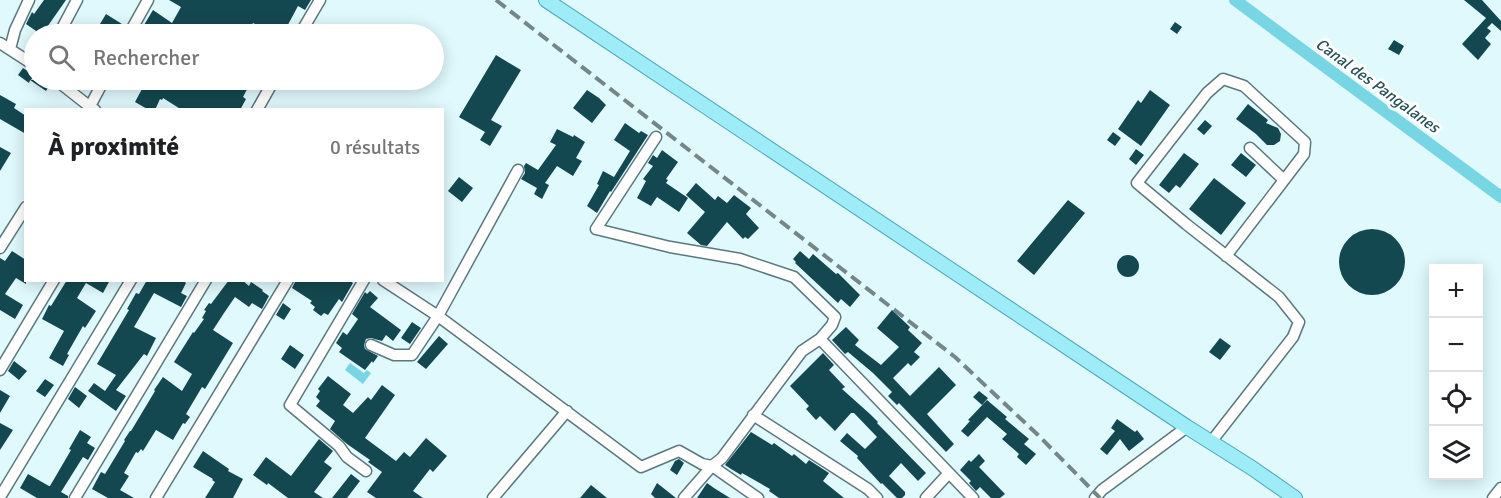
<!DOCTYPE html>
<html lang="fr">
<meta charset="utf-8">
<style>
body{margin:0;font-family:Signika,sans-serif;background:#f6f6f6;color:#202124}
.controls{position:absolute;right:18px;bottom:18px;display:grid;overflow:hidden;border-radius:0px;box-shadow:0 3px 15px #0003}
.controls button{width:54px;height:54px;display:grid;place-items:center;padding:0;border:0;border-bottom:2px solid #e0e0e0;background:#fff;color:#202124;font:30px sans-serif}
.list{margin:0;padding:0;list-style:none}
h2{display:flex;justify-content:space-between;align-items:center;height:78px;margin:0;padding:0 24px;font-size:26px}
h2 small{font-size:20px;font-weight:400;color:#757577}
.icon{flex:none;width:33px;height:33px;fill:none;stroke:currentColor;stroke-width:2;stroke-linecap:round;stroke-linejoin:round}
.map{position:relative;flex:none;width:1501px;height:498px;overflow:hidden}
.search{position:absolute;background:#fff;box-shadow:0 3px 15px #0003;left:24px;top:24px;width:420px;height:66px;display:flex;align-items:center;gap:15px;box-sizing:border-box;padding:0 21px;border-radius:33px;color:#757577;font-size:22px}
.panel{position:absolute;background:#fff;box-shadow:0 3px 15px #0003;left:24px;top:108px;width:420px;height:174px;border-radius:0px}
.map>svg:first-child{display:block}
.water{fill:#77d5e4}
.lines{fill:none;stroke-linecap:round;stroke-linejoin:round}
.canal{stroke:#77d5e4;stroke-width:12}
.building{fill:#144850}
.minor-casing{stroke:#5c787d;stroke-width:13}
.major-casing{stroke:#4ca7b5;stroke-width:16}
.minor{stroke:#fff;stroke-width:10}
.major{stroke:#9decf8;stroke-width:14}
.rail{stroke:#758689;stroke-width:4;stroke-dasharray:12 6;stroke-linecap:butt}
.labels{text-anchor:middle;stroke-width:6;stroke-linejoin:round;paint-order:stroke}
.water-label{font-size:16px;font-style:italic;fill:#285259;stroke:#fff}
</style>
<div class="map">
<svg width="1501" height="498" viewBox="0 0 1501 498">
<rect width="100%" height="100%" fill="#e0f9fd"/>
<path class="water" d="M350,363L364,373L367,370L371,373L363,384L345,370Z"/>
<g class="lines">
<path class="canal" d="M1235,0L1501,197"/>
</g>
<path class="building" d="M44,0H66L45,30L42,28L39,33L26,24L32,12L34,14Z
M169,0H311L305,10L298,6L283,34H275L253,23L247,34H159L144,25L153,10L172,23L181,7Z
M1464,0H1482L1501,21V31L1492,23L1487,28L1491,31L1485,38L1491,44L1478,60L1462,44L1486,18Z
M106,14L122,24L115,34H94Z
M1175,22L1182,27L1177,34L1170,29Z
M1394,40L1404,46L1399,55L1388,49Z
M496,55L521,70L491,120L502,126L490,146L480,140L485,132L459,117Z
M23,68L34,75L31,80H49L50,84L46,91L30,80L29,83L18,75Z
M126,80H252L243,97L246,99L240,110H182L163,98L162,100L160,99L155,110H149L135,102L142,89Z
M587,90L599,98L606,105L592,123L573,108Z
M1150,90L1170,105L1141,146L1118,129L1138,100L1141,103Z
M0,95L16,104L14,108L26,116V134L0,119Z
M1248,104L1268,120L1266,123L1278,128L1281,134L1280,141L1274,145H1267L1256,134L1236,119Z
M1205,120L1212,126L1204,135L1197,129Z
M625,123L639,133L641,131L648,135L611,192L610,191L597,213L587,206L599,185L597,184L603,171L614,177L630,151L614,140Z
M557,129L573,137L574,135L585,142L576,158L582,161L573,176L557,166L545,183L549,185L542,199L534,194L537,188L521,179L525,173L524,166L526,163L538,170L556,145L550,142Z
M1113,132L1121,138L1115,146L1107,140Z
M0,147L11,153L0,171Z
M1136,149L1144,155L1136,165L1129,159Z
M662,150L678,162L666,179L668,180L666,183L688,198L679,212L657,197L651,206L637,198L646,181L643,179L653,166L648,163L653,155L657,158Z
M1184,153L1199,164L1180,188L1176,185L1169,193L1159,185Z
M1241,153L1256,165L1246,177L1231,165Z
M459,177L473,188L462,202L448,191Z
M1214,178L1246,203L1221,235L1189,209Z
M696,183L715,200L718,196L727,203L734,195L751,208L746,214L759,228L748,239L745,237L743,239L727,222L707,246L701,245L687,233L705,212L686,195Z
M1068,200L1085,213L1034,275L1017,261Z
M1339 262a33 33 0 1 1 66 0a33 33 0 1 1-66 0Z
M12,251L26,260V284L16,278L5,294L23,305L15,319L0,310V258L5,261Z
M800,251L809,259L813,254L836,274L838,273L860,295L850,307L841,299L838,303L795,263L796,262L793,259Z
M1117 266a11 11 0 1 1 22 0a11 11 0 1 1-22 0Z
M67,280H110L103,293L86,283L77,298L96,311L85,328L83,326L67,354L69,355L63,366L49,358L64,331L42,319L49,305L51,306Z
M147,280H182L186,283L181,293L187,296L181,307L154,293L134,327L156,338L147,356L144,354L116,390L126,396L116,411L88,391L94,383L105,391L116,375L97,364L129,310L127,309L136,293L139,294Z
M229,280H242L249,286L251,282L263,290L262,291L269,296L262,309L252,303L249,307L235,297L224,313L213,330L233,343L205,389L202,387L186,414L190,417L185,424L183,423L173,440L156,430L143,451L141,449L138,453L136,452L124,473L129,476L120,490L134,498H108L92,489L101,472L105,474L125,441L124,440L130,431H131L155,391L154,390L163,377L182,391L192,374L174,362L193,332L194,333L204,319L202,318L206,311L204,310L209,303L211,304Z
M296,280H349L353,283L342,302L339,299L328,315L324,313L321,316L313,310L315,307L310,303L312,301L292,288Z
M370,291L378,298L370,307L401,330L393,341L386,335L382,341L371,338L366,339L364,345L365,349L378,356L373,363L372,361L365,370L339,352L342,348L336,343L343,332L347,335L358,319L352,314L365,292L367,294Z
M283,303L291,309L284,320L276,315Z
M892,310L910,327L908,330L922,343L914,352L920,357L911,366L908,363L893,378L910,396L939,367L956,385L927,414L954,444L946,452L899,403L897,405L888,396L892,392L873,373L848,352L845,354L832,340L846,327L859,340L855,345L881,365L899,347L877,328Z
M412,322L421,328L410,344L401,338Z
M439,336L448,344L426,369L417,362Z
M1220,338L1231,346L1220,360L1209,352Z
M290,345L304,355L295,369L281,359Z
M823,353L834,365L829,370L845,387L842,389L870,414L878,422L877,423L926,473L918,481L901,463L889,476L905,492V495L902,498H897L882,483L881,484L857,458L858,456L840,441L847,433L865,449L877,437L854,413H851L835,431L820,416L816,420L806,409L809,406L790,386Z
M14,361L27,371L19,380L8,371Z
M328,376L351,394L343,405L353,413L368,397L371,400L382,385L395,395L365,438L396,461L404,452L410,457L426,438L447,456L433,472L430,469L413,491L423,498H376L367,492L382,472L368,462L370,460L347,444L330,429L335,421L316,406L320,401L316,397L320,391L318,389Z
M45,379L54,385L45,397L36,391Z
M75,387L87,396L79,408L68,399Z
M0,390L10,396L0,413Z
M979,391L988,398L982,405L973,397Z
M987,400L1007,417L1005,419L1029,439L1024,444L1036,454L1026,465L1017,457L1019,454L1002,439L1007,434L987,417L968,437L961,431L970,421L968,420Z
M1117,419L1135,432L1137,430L1144,439L1129,451L1120,439L1107,455L1100,449L1115,431L1111,428Z
M0,423L13,430L0,450Z
M80,430L91,437L87,443L95,448L88,460L83,457L61,492L68,496V498H37L20,488L28,474L49,486H50L71,450L69,449Z
M751,432L772,445L774,443L792,456L794,454L806,464L809,460L829,473L823,481L844,498H779L769,491L770,489L742,473L741,475L731,469L725,465Z
M319,439L333,451L324,462L332,468L314,492L323,498H288L268,483L267,485L253,475L266,457L291,476Z
M203,451L229,469L228,471L243,479L233,498H205L215,482L212,480L213,479L193,467Z
M979,454L985,461L979,467L1005,494L1000,498H991L980,487L976,491L969,483L971,481L960,470L969,460L971,462Z
M679,459L684,463L677,475L670,470L675,461Z
M351,474L360,481L347,498H332Z
M657,483L676,498H655L651,494Z
M707,483L714,488L730,498H697Z
M591,485L607,498H580Z"/>
<g class="lines">
<defs>
<path id="minor" d="M59,34L77,0
M129,34L148,0
M300,34L320,0
M0,43L34,65
M10,49L15,30L29,0
M56,80L89,106L95,110
M88,110L104,80
M257,110L274,80
M656,137L596,229L670,247L740,259L794,277L835,317L832,325L820,339
M1250,148L1284,180
M0,248L26,207
M364,280L290,405L339,446L347,457L366,471
M383,280L438,316L641,467L679,451L702,464L712,466L758,498
M371,345L394,355H412L438,316L518,170
M0,370L54,280
M753,415L868,489L877,498
M1211,442L1293,337L1299,322L1279,297L1186,224L1137,183L1207,93L1223,79L1244,86L1305,142L1304,154L1226,256
M0,497L131,280
M75,498L206,280
M156,498L288,280
M493,498L567,411
M684,498L712,466L722,458L802,351L820,339L973,498
M926,498L949,473
M1095,498L1102,490L1187,427
M1493,498L1501,488"/>
<path id="major" d="M546,0L1187,427L1252,468L1295,498"/>
</defs>
<use href="#minor" class="minor-casing"/>
<use href="#major" class="major-casing"/>
<use href="#minor" class="minor"/>
<use href="#major" class="major"/>
<path class="rail" d="M496,0L955,357L1037,434L1100,498"/>
</g>
<g class="labels">
<g class="water-label">
<text transform="translate(1378 85) rotate(36)" y="6">Canal des Pangalanes</text>
</g>
</g>
</svg>
<div class="controls">
<button>+</button>
<button>−</button>
<button><svg class="icon" aria-label="locate" viewBox="0 0 24 24"><circle cx="12" cy="12" r="6"/><path d="M12 2v4M12 18v4M2 12h4M18 12h4"/></svg></button>
<button><svg class="icon" aria-label="layers" viewBox="0 0 24 24"><path d="M12 4l9 5-9 5-9-5zM3 14l9 5 9-5"/></svg></button>
</div>
<div class="search"><svg class="icon" aria-label="search" viewBox="0 0 24 24"><circle cx="10" cy="10" r="6"/><path d="M15 15l6 6"/></svg>Rechercher</div>
<section class="panel">
<h2>À proximité<small>0 résultats</small></h2>
<ul class="list">
</ul>
</section>
</div>
